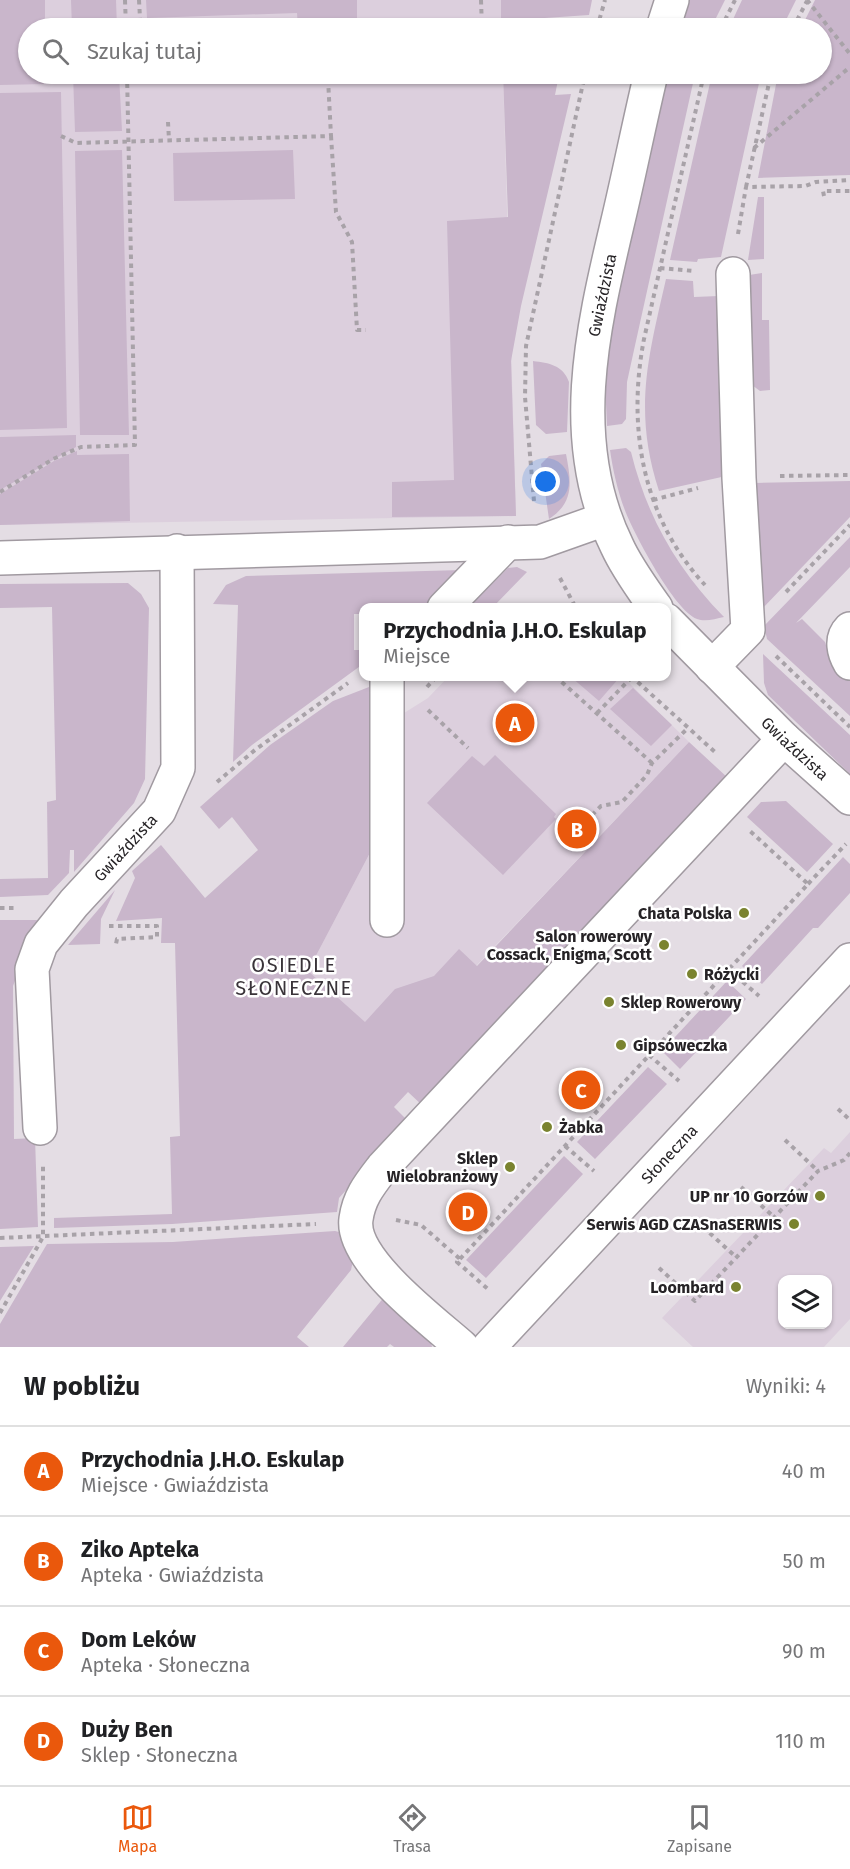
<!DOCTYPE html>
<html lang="pl">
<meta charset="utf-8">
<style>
body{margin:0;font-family:"Fira Sans",sans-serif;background:#f2f2f2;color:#202124}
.controls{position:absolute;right:18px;bottom:18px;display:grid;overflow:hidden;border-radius:12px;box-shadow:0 2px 4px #0004}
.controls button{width:54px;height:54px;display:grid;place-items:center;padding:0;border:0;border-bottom:2px solid #e0e0e0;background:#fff;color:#202124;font:30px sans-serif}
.you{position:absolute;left:546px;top:482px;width:21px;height:21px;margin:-15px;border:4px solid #fff;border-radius:50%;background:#1a73e8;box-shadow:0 0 0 9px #1a73e833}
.badge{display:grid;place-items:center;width:39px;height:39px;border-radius:50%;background:#ea580c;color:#fff;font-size:20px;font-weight:700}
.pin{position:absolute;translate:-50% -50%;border:3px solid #fff;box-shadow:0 2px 6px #0006}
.popup{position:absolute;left:359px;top:603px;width:312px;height:78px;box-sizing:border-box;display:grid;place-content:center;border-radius:12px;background:#fff;filter:drop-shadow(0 2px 4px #0005);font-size:20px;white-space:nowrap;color:#757577}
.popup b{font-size:22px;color:#202124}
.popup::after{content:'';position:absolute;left:50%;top:100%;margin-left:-12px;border:12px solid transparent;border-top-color:#fff}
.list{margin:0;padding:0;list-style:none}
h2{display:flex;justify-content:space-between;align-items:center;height:78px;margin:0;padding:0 24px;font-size:26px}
h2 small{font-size:20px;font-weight:400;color:#757577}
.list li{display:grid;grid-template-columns:39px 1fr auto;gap:18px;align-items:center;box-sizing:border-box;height:90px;padding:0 24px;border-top:2px solid #e0e0e0}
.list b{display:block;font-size:22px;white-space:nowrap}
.list p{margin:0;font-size:20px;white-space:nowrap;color:#757577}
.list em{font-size:20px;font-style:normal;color:#757577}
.icon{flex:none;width:33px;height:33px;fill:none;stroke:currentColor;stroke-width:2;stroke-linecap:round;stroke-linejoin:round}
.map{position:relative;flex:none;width:850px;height:1347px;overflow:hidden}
.search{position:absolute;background:#fff;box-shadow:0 2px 4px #0004;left:18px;right:18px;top:18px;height:66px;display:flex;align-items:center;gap:15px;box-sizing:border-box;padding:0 21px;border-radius:33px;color:#757577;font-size:22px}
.sheet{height:438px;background:#fff}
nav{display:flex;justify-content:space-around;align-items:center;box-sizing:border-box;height:84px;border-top:2px solid #e0e0e0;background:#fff;font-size:16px;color:#757577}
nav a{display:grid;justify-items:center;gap:3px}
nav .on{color:#ea580c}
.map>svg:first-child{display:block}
.built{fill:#dccfdd;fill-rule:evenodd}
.green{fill:#c9b6cb}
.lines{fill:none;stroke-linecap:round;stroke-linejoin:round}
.minor-casing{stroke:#a19aa1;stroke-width:36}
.path{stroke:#a8a2a8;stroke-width:4;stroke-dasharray:4.5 4.5;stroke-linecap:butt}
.minor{stroke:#fff;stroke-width:33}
.poi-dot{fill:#7a832f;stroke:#fff;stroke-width:2}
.labels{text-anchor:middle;stroke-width:5;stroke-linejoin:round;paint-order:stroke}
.street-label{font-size:16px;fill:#262326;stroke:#fff}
.poi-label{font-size:16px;font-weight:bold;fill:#262326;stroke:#fff;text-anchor:end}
.quarter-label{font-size:20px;letter-spacing:1.5px;fill:#393339;stroke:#fff}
</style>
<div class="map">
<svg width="850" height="1347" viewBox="0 0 850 1347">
<rect width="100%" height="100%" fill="#e4dde4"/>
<path class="built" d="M0,0H501L502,28H28V74H503L516,516L0,525Z
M448,677H623L689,742L324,1126L308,971L372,849L369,735L428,698Z
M850,1132V1319L824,1347H693L662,1318L824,1148L831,1153ZM782,1280H828V1324H782Z"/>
<path class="green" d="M0,0H45V28H28V74H46V84L0,85Z
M71,0H116L117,28H72Z
M146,0H357V28H298L297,13L147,18Z
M501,0H592L589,15L501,21Z
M689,0H725L711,28H678Z
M742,0H796L782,28H729Z
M815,0H850V175L758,178L778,74H822V28H801Z
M73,74H119L122,131L75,132Z
M503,74H576L559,75L555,95L571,94L521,306L511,361L516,516L392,517V482L454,480L447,221L508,217Z
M666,74H695L634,350L627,382L626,419L622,424L607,426L605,382L612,324Z
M712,74H761L721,257L698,259L697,262L670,260Z
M61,92L67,428L0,430V93Z
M122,150L129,435H80L75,151Z
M293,150L295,199L174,201L173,153Z
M758,197H764V259L748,260Z
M762,273V320H769L770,390L760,391L752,385L749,275Z
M666,279L693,281L694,297L719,296L726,476L659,491C633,411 648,358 666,279Z
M533,361C549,363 563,365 569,382L567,432L546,434L536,425Z
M76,435V447L0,490V437Z
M626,448L631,452C647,517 677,569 724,617C715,619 705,622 697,619C674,610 635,535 626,513C618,493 613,471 610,450Z
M77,451V455L129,454L130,521L0,525V494L54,461Z
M566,454C571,481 575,502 549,519L541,464L549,456Z
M850,481V517L762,609L755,483Z
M850,537V567L796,623L802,619L825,642L829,655L850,681V716L767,639L764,626Z
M517,567L527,572L493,607H469L508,568Z
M462,570L425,607L364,608L363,614H354V650H363V664L252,745L233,762L238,605L213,604L226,585L246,576Z
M128,583L141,594L149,608L145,779L134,803L74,872V850H70L69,873L48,895L0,897V879L48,878L47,802L56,800L52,607L0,608V584Z
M763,654L850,735V774L768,695L764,683Z
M571,677H620L599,701Z
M369,687L372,849L308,971L365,1022L395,989L434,976L459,949L477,966L689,742L728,778L423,1106L408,1092L394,1107L408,1121L339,1198L337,1212L172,1224L54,1228V1218L172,1214L170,1137L180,1136L175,943H161L162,918L116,921L135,878L132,871L161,845L205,898L258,850L232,817L219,829L200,807L270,745L333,701Z
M633,688L672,725L651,746L610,709Z
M495,755L556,814L554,817L556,819L503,875L427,803L472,756L484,766Z
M786,801L833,844L807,872L747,817L761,802Z
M843,857L850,864V893L818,928H813L762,984L742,966Z
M115,890L101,919L100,944L68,945Z
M0,920H37L13,986L14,1139L35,1138L38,1227L0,1229Z
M727,981L746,999L680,1069L662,1051Z
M648,1067L667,1084L595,1159L577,1142Z
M564,1156L583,1174L486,1278L466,1260Z
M335,1231L343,1233L354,1256L351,1270L297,1337L309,1347H0V1324L47,1244L173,1242Z
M34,1246L0,1301V1247Z
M385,1296L431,1342L432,1347H394L390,1344L387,1347H343Z"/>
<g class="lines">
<defs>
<g id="minor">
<path d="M663,28L672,0"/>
<path d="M651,74C639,124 629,175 617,225C592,331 566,442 617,546C627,568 642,588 656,608"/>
<path d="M0,558L540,542L605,519"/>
<path d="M444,608L508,542"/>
<path id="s1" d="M666,620L784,739L850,798"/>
<path d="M850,629C840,639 844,653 850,663"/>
<path d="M712,667L748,630L739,478L733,274"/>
<path d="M387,676V920"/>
<path id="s2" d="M40,1128L32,969L41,944L74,903L159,811L178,768L177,551"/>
<path d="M462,1347C434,1322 350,1260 356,1219C359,1197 370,1184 383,1167L784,739"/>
<path id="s3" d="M489,1347L850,960"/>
</g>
</defs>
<use href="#minor" class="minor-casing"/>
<path class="path" d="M125,0L126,28
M139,0L140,18
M481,0L482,28
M807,0L850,54
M597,28L605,0
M721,28L735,0
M793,28L807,1
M704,74L644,339C627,427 642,517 705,585
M168,122L169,140
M61,136L76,143L331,136L328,79
M331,136L336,212L352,242L357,330H366
M754,148L850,67
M746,187L771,74
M824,196L823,191H850
M738,234L746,187L805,186L816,182L850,180
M660,268L694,271
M780,476L850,475
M0,492L53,459L81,447L135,445L127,74
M653,500L698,488
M534,501L525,397L526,346L585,74
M560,578L576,608
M786,592L850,525
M776,656L850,727
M555,676L652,763
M631,676L715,752
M427,687L437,676
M428,710L468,748
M597,713L632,677
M217,782L255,750L348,683
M592,815L601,806L622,802L647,775L652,763L688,728
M808,884L846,844
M0,908H18
M109,926H157V937L117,939L116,944
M729,970L759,996
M649,1055L679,1081
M838,1109L850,1120
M785,1140L818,1171
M565,1146L594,1171
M741,1187L774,1217
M396,1220L421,1225L460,1259L457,1262L489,1290
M703,1227L736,1257
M0,1238L316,1224
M460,1259L808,884L750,831
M659,1268L695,1301L818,1171L844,1160L850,1153
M0,1313L43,1237V1166"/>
<use href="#minor" class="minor"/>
</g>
<g class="poi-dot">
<circle cx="744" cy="913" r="6"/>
<circle cx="664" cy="945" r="6"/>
<circle cx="692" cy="974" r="6"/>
<circle cx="609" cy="1002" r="6"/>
<circle cx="621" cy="1045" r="6"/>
<circle cx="547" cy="1127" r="6"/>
<circle cx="510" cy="1167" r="6"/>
<circle cx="820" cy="1196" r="6"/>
<circle cx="794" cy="1224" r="6"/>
<circle cx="736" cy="1287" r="6"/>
</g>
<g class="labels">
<g class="street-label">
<text transform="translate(602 295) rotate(-78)" y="6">Gwiaździsta</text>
<text dy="6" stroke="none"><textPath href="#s1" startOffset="182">Gwiaździsta</textPath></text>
<text dy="6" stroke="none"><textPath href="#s2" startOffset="314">Gwiaździsta</textPath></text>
<text dy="6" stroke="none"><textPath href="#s3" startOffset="264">Słoneczna</textPath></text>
</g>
<g class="poi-label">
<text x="732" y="919">Chata Polska</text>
<text x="652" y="942">Salon rowerowy<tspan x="652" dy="18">Cossack, Enigma, Scott</tspan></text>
<text x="704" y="980" text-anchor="start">Różycki</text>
<text x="621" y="1008" text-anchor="start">Sklep Rowerowy</text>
<text x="633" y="1051" text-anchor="start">Gipsóweczka</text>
<text x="559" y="1133" text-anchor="start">Żabka</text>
<text x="498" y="1164">Sklep<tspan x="498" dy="18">Wielobranżowy</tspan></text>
<text x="808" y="1202">UP nr 10 Gorzów</text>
<text x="782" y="1230">Serwis AGD CZASnaSERWIS</text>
<text x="724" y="1293">Loombard</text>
</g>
<g class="quarter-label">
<text x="294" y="972">OSIEDLE<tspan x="294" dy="23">SŁONECZNE</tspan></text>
</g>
</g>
</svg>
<div class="controls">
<button><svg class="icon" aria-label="layers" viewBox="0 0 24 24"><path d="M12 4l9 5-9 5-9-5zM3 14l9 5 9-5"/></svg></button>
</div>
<div class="you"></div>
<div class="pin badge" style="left:515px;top:723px">A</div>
<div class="popup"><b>Przychodnia J.H.O. Eskulap</b>Miejsce</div>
<div class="pin badge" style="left:577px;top:829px">B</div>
<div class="pin badge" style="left:581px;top:1090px">C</div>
<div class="pin badge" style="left:468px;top:1212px">D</div>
<div class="search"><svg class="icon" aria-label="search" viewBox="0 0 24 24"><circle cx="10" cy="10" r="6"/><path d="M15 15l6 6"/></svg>Szukaj tutaj</div>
</div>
<section class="sheet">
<h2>W pobliżu<small>Wyniki: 4</small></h2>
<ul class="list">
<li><span class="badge">A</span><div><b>Przychodnia J.H.O. Eskulap</b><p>Miejsce · Gwiaździsta</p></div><em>40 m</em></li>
<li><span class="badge">B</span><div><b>Ziko Apteka</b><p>Apteka · Gwiaździsta</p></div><em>50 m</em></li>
<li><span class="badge">C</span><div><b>Dom Leków</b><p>Apteka · Słoneczna</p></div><em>90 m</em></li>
<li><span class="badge">D</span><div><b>Duży Ben</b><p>Sklep · Słoneczna</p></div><em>110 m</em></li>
</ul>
</section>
<nav>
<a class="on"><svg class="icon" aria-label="map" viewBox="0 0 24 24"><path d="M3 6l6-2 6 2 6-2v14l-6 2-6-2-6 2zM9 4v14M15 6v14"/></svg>Mapa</a>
<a><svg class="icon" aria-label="directions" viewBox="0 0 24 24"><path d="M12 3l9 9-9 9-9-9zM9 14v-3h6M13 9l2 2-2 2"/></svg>Trasa</a>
<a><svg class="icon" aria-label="saved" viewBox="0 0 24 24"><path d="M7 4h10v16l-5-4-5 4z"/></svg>Zapisane</a>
</nav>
